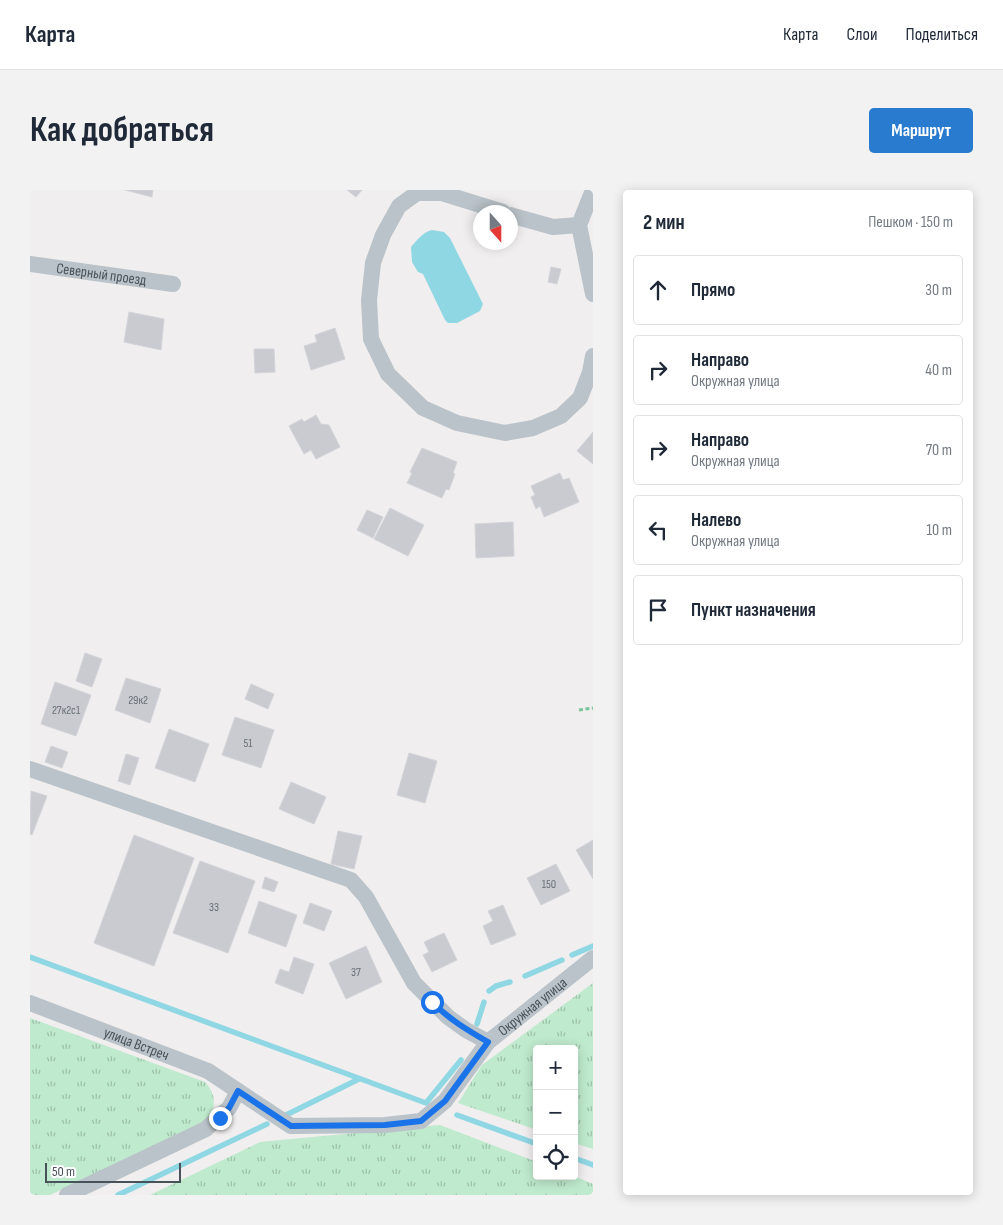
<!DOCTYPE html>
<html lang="ru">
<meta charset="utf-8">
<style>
body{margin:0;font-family:"Sofia Sans Condensed",sans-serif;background:#f2f2f3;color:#1f2937}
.controls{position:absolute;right:15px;bottom:15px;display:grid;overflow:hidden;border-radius:5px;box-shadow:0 2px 12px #0003}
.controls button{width:45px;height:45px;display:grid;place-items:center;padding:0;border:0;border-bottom:1px solid #e0e1e3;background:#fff;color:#1f2937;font:25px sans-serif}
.compass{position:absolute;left:443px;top:15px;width:45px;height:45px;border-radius:50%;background:#fff;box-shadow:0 2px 12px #0003;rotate:159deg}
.scale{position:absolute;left:15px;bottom:12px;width:136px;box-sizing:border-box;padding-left:5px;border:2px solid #485259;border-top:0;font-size:14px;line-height:18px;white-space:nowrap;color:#485259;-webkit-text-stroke:4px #fff;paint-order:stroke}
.stop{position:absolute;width:15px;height:15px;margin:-11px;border:4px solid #1a73e8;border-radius:50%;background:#fff}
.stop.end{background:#1a73e8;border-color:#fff;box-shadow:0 1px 5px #0008}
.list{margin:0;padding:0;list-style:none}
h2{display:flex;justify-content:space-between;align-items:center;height:65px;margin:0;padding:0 20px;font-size:21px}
h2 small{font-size:16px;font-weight:400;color:#747a83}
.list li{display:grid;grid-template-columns:32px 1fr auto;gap:15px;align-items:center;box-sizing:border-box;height:70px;margin:0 10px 10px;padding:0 10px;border:1px solid #e0e1e3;border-radius:5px}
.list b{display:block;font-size:19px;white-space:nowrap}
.list p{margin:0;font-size:16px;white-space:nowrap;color:#747a83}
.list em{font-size:16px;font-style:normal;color:#747a83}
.icon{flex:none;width:28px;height:28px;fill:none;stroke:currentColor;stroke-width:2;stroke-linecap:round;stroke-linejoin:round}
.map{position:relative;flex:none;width:563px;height:1005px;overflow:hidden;border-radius:5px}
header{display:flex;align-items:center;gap:30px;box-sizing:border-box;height:70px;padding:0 25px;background:#fff;border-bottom:1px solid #e0e1e3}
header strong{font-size:24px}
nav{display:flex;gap:28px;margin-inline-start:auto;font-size:18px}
.intro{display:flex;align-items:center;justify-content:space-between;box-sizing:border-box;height:120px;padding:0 30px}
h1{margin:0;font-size:35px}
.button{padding:12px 22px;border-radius:5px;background:#297bcf;color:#fff;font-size:18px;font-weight:700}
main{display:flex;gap:30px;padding:0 30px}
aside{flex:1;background:#fff;border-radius:5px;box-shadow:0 2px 12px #0003}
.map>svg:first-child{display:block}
.grass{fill:url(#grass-tufts)}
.water{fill:#90d7e4}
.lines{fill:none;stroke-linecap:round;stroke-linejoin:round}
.stream{stroke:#90d7e4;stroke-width:5.5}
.building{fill:#c9cbd0;stroke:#d2d4d9}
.path{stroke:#7bc59c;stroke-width:3;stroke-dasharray:4 2.5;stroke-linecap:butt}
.minor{stroke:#bac3c9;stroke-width:16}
.route{stroke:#1a73e8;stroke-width:6}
.labels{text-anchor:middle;stroke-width:4;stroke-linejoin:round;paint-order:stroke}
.number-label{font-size:12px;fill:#687077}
.street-label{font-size:15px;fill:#485259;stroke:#fff}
</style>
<header>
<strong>Карта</strong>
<nav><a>Карта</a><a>Слои</a><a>Поделиться</a></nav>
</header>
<div class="intro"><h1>Как добраться</h1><a class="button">Маршрут</a></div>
<main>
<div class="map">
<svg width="563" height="1005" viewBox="0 0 563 1005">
<defs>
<pattern id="grass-tufts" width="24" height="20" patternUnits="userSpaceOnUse" patternTransform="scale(1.25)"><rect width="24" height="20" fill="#bfeacd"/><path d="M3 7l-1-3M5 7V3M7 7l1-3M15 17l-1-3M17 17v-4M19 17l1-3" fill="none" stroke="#9dc0a9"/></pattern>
</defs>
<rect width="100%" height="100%" fill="#f0eeee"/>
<path class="grass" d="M563,793V959L544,953V859H507V940L428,913L452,875Z
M0,828L175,892C186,904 187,917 177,930L20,1005H0Z
M410,935L507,972V986H544L563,994V1005H120L230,952Z"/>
<path class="water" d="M402,40L414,42L420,48L453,114L450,121L427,133H418L415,130L393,84L388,82L382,72L381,57C387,50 393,42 402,40Z"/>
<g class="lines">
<path class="stream" d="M542,765L563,756
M0,767L396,913L431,870
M495,786L532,770
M459,801L466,796L480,792
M447,834L454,812
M256,925L329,889
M427,925L507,954
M544,968L563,975
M88,1005L237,934"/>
</g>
<path class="building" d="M95,0H123L122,7Z
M317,0H332L326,7Z
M521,77L531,79L527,94L518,92Z
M99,122L134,129L131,160L94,152Z
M305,138L315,169L281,180L274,156L287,152L285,145Z
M224,159H244L245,182L225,183Z
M286,225L291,234L299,235L310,257L286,269L281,260L274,264L259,236L272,229L274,232Z
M563,242V274L547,261Z
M392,258L427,272L423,283L425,284L419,300L416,299L412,308L377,293L382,283L380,282Z
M530,283L533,290L539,288L549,312L514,327L510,316L506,319L501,307L505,305L501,296Z
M360,318L394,335L378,366L344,349Z
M337,320L353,327L343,348L327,340Z
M483,332L484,366L446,368L445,334Z
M55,463L72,469L62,497L46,491Z
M96,488L131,499L120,533L85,520Z
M25,492L61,505L46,546L11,534Z
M221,494L244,504L238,519L215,509Z
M205,527L244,540L231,578L192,565Z
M139,539L179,554L165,592L125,578Z
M21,556L38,562L32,578L15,572Z
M379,563L407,571L395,613L367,605Z
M96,564L109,568L100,595L88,591Z
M261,592L296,607L284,634L249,619Z
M1,601L17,606L2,645L0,644Z
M308,641L332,646L324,679L301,674Z
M104,645L164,668L124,776L64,753Z
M563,650V689L546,660Z
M170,671L225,691L198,763L143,743Z
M526,674L540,701L511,715L497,688Z
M235,687L248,692L244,702L232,698Z
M229,711L267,725L256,757L218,743Z
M280,713L302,721L294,741L273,733Z
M473,715L486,745L461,755L453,736L463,731L458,721Z
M414,743L427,770L402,782L393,765L399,762L394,752Z
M336,756L352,792L316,809L299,773Z
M264,767L284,774L273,804L245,793L250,779L259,782Z"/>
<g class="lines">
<path class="path" d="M549,520L563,518"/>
<g class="minor">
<path d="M563,0L549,35L563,104"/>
<path d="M473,22L412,3H387L369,16L353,45L343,73L339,110L341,149L358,184L393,218L427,233L475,243L503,238L531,226L550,208L560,182L563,166"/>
<path d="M480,25L523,37L549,35"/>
<path id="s1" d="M0,74L143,94"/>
<path d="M0,579L321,690L336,707L384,793L418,827L436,840L458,852"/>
<path id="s2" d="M0,813L178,881L208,901"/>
<path id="s3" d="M37,1005L176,939L199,918L208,901L261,936L355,935L391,931L415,911L458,852L563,768"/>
</g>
</g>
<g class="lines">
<path class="route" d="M190,928L199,918L208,901L261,936L355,935L391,931L415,911L458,852C437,840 419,829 402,812"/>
</g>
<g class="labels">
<g class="number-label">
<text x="108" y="514">29к2</text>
<text x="36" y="524">27к2с1</text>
<text x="218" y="557">51</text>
<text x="519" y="698">150</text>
<text x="184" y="721">33</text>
<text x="326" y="786">37</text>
</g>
<g class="street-label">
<text dy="5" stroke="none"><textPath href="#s1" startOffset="72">Северный проезд</textPath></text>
<text dy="5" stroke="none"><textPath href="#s3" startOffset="559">Окружная улица</textPath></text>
<text dy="5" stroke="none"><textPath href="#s2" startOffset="114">улица Встреч</textPath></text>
</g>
</g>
</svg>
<div class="controls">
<button>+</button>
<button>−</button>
<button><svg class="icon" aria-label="locate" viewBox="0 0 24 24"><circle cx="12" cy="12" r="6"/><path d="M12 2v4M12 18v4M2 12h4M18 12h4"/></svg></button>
</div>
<svg class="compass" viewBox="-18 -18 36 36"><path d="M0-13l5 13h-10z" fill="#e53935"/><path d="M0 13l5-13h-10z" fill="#747a83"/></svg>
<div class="scale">50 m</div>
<div class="stop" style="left:402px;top:812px"></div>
<div class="stop end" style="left:190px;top:928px"></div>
</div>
<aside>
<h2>2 мин<small>Пешком · 150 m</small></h2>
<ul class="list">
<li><svg class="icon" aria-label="ahead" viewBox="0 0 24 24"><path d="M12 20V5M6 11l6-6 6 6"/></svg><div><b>Прямо</b></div><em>30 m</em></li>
<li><svg class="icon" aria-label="right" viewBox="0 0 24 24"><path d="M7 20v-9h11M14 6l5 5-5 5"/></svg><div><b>Направо</b><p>Окружная улица</p></div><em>40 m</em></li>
<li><svg class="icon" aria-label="right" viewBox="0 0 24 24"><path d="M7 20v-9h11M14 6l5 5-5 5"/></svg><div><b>Направо</b><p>Окружная улица</p></div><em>70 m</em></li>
<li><svg class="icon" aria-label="left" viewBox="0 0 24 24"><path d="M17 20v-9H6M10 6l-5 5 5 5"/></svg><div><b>Налево</b><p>Окружная улица</p></div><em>10 m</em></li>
<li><svg class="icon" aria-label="arrive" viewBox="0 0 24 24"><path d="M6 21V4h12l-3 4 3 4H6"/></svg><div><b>Пункт назначения</b></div></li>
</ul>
</aside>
</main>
